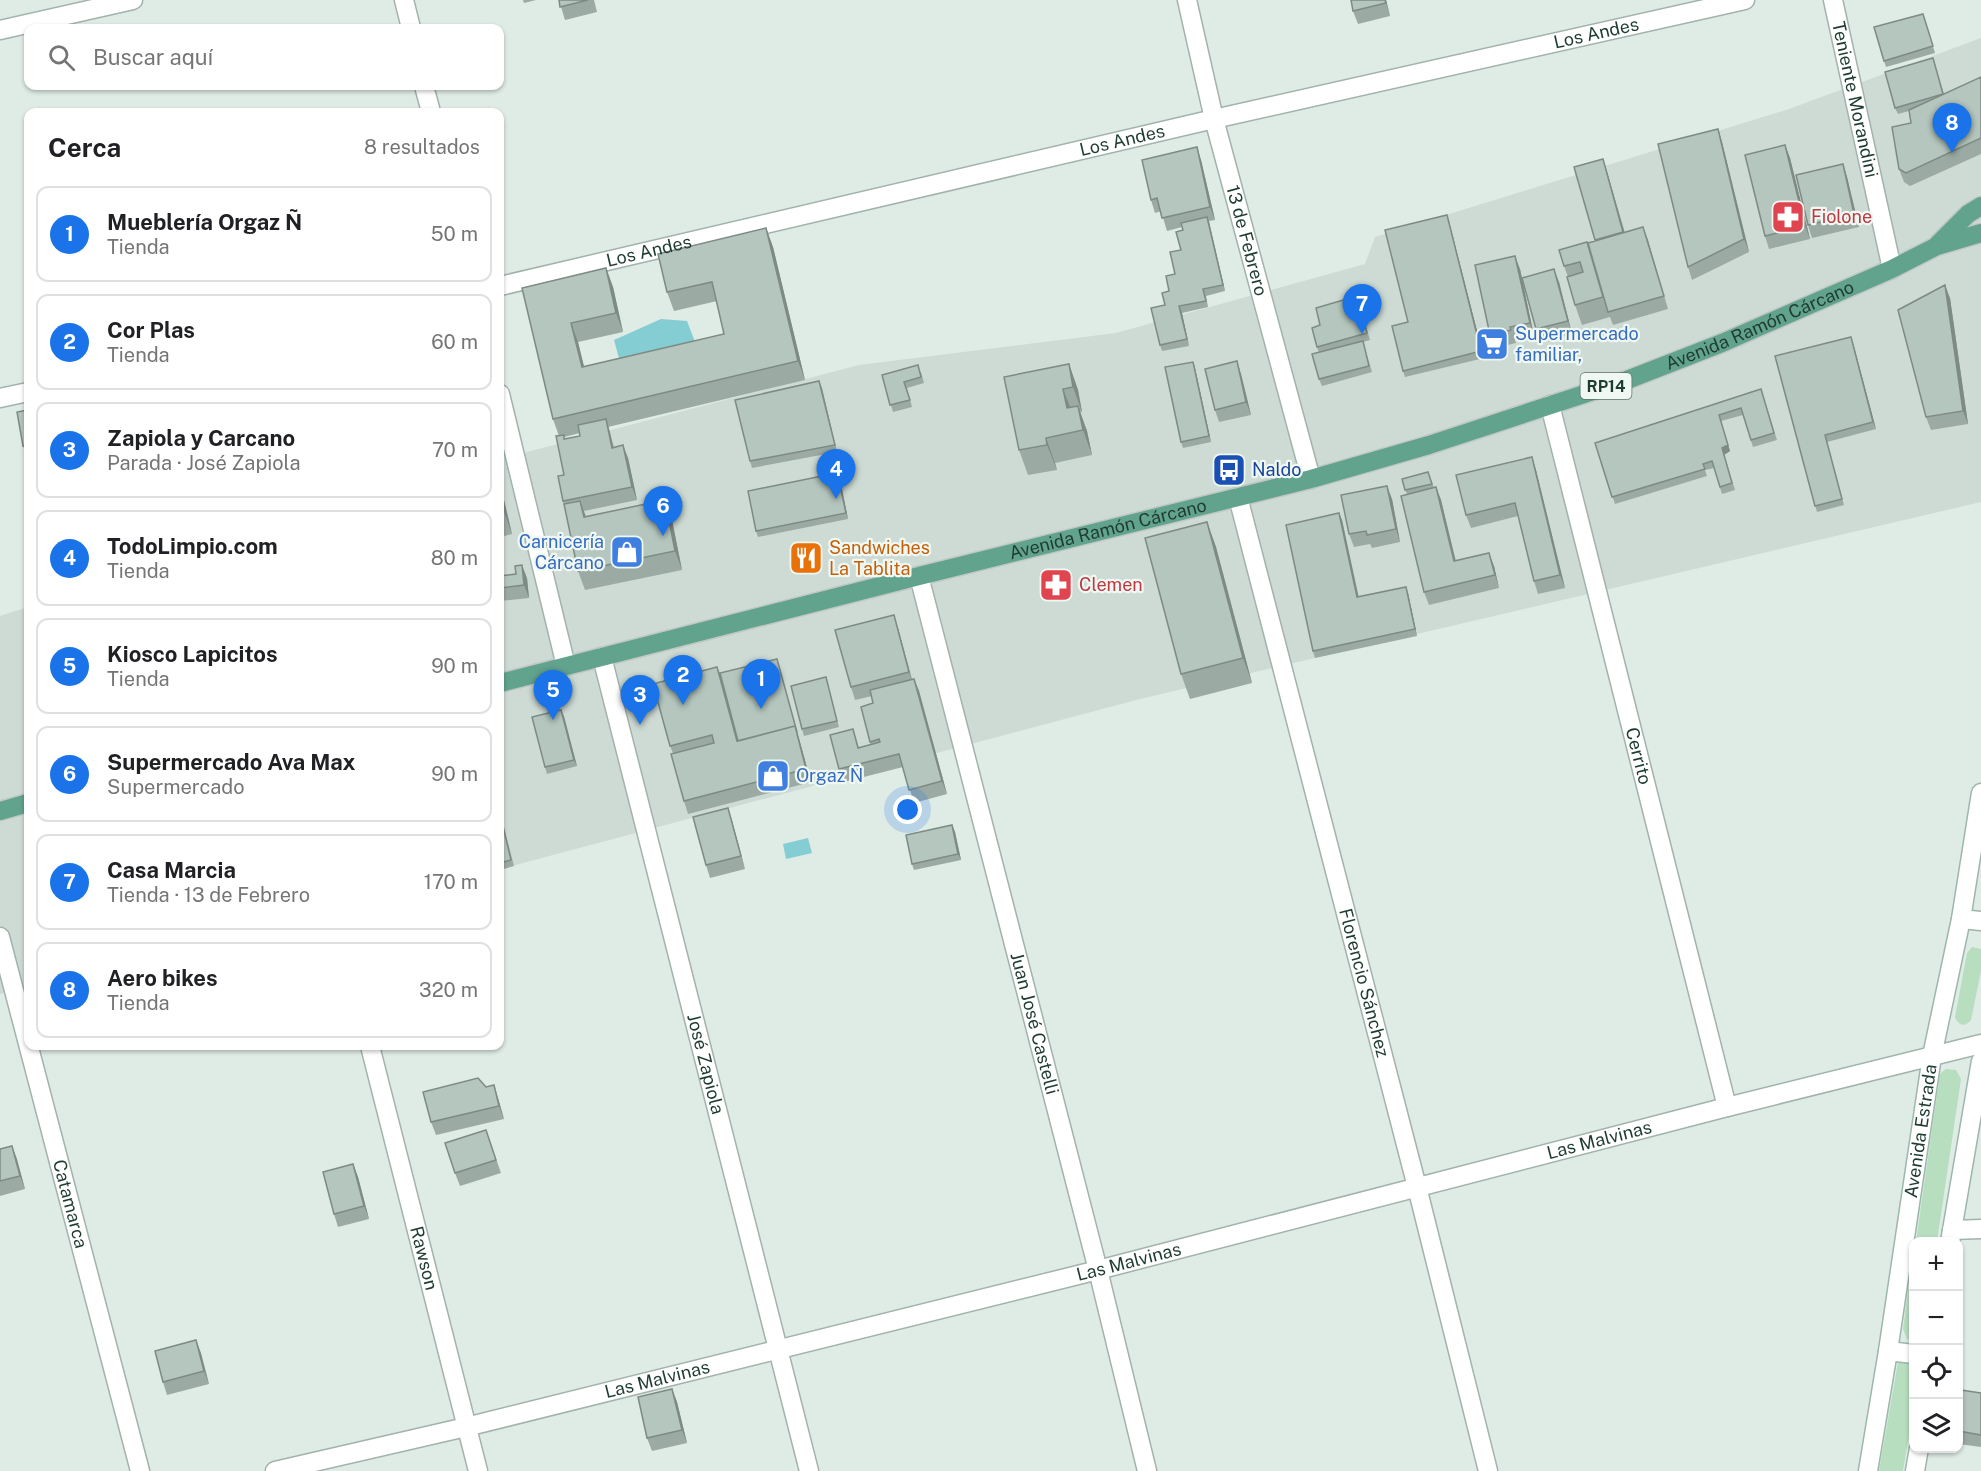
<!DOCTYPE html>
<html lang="es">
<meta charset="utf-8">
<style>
body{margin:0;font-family:"Public Sans",sans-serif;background:#f2f2f2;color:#202124}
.controls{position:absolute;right:18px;bottom:18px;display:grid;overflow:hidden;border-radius:12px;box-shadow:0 2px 4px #0004}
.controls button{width:54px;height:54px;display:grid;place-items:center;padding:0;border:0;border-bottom:2px solid #e0e0e0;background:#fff;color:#202124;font:30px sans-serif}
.you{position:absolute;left:908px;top:810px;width:21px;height:21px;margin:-15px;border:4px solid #fff;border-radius:50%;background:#1a73e8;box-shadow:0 0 0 9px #1a73e833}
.badge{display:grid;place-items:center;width:39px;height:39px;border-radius:50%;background:#1a73e8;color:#fff;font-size:20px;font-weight:700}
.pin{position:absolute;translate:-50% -50px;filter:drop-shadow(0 2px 3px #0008)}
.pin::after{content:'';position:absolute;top:32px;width:21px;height:18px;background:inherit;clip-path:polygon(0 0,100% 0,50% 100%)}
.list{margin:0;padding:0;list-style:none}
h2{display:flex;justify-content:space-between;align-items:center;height:78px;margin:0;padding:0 24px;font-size:26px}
h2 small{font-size:20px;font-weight:400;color:#757577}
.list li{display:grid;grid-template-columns:39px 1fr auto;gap:18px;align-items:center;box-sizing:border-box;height:96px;margin:0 12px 12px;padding:0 12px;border:2px solid #e0e0e0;border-radius:12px}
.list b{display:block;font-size:22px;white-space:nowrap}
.list p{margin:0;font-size:20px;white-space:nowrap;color:#757577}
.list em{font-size:20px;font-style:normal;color:#757577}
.icon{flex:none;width:33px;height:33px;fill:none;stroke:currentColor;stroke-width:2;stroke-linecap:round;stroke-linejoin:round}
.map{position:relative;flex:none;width:1981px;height:1471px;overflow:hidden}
.search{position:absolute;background:#fff;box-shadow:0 2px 4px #0004;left:24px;top:24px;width:480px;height:66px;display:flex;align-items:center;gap:15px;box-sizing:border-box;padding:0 21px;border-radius:12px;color:#757577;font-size:22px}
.panel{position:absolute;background:#fff;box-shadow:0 2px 4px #0004;left:24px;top:108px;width:480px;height:942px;border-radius:12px}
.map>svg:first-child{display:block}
.built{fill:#cddbd4}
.green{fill:#b7debe}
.water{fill:#84cdd3}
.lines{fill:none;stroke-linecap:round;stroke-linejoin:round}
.minor-casing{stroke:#a2b3ac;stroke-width:21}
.secondary-casing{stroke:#9db7ac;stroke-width:21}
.primary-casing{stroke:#c0c8c6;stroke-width:21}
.minor{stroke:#fff;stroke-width:18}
.secondary{stroke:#fff;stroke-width:18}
.primary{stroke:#62a38d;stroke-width:18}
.wall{fill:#9baaa3;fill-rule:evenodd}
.shaded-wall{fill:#7e8b85}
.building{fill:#b4c6be;stroke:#7e8b85;stroke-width:1.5}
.labels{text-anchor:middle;stroke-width:4.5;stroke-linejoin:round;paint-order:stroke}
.shield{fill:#f0f8f3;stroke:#5e746c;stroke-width:1.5}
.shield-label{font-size:16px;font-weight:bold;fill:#1f3c32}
.street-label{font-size:18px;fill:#1f3c32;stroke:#f0f8f3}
.health-label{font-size:18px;fill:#be3a42;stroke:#f0f8f3;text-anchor:start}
.shop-label{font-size:18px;fill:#366cbe;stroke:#f0f8f3;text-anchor:start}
.transit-label{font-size:18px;fill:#164399;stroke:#f0f8f3;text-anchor:start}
.food-label{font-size:18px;fill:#c56008;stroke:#f0f8f3;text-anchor:start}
</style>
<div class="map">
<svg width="1981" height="1471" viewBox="0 0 1981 1471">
<rect width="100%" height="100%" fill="#dfebe5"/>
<path class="built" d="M1981,38V502L1140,699L500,869V459L859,365L1116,333L1365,264L1375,237L1789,109Z
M28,607V987L0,994V616Z"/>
<path class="green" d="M1972,947L1981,949V971L1971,1020C1965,1028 1958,1025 1955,1017L1967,953Z
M1946,1069L1956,1070L1961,1079L1937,1241H1916L1940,1074Z
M1913,1255L1914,1342H1913L1907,1339L1903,1329Z
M1914,1357L1913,1412L1903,1471H1879L1898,1362L1900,1359Z"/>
<path class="water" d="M661,319L687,321L695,342L620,362L614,340Z
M808,838L812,853L786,859L783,844Z"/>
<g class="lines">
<defs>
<g id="minor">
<path d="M404,0L411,28"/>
<path id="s1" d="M1187,0L1214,119L1311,479"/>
<path id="s2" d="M1833,0L1892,269"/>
<path d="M0,30L133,0"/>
<path d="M424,86L431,112"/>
<path id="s3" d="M500,286L1214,119L1745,0"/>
<path d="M500,394L566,666"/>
<path d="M0,398L28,392"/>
<path id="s4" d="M1550,405L1727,1107"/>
<path id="s5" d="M1238,497L1417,1187L1488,1471"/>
<path id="s6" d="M919,576L1098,1270L1147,1471"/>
<path id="s7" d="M602,657L809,1471"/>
<path d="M1961,919L1981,921"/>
<path id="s8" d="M0,937L140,1471"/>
<path id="s9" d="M370,1046L478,1471"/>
<path d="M1952,1230L1981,1229"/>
<path id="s10" d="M275,1471L466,1427L1098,1270L1727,1107L1981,1044"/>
</g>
<g id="secondary">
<path d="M1950,1242L1981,1061"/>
<path d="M1888,1351L1914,1354"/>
<path id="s11" d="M1868,1471L1888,1351L1932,1056L1961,919L1981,793"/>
<path d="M1915,1471L1919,1448"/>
</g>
<g id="primary">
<path d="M1938,244L1968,214L1981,206"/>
<path id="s12" d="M500,683L919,576L1311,479L1429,445L1627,380L1722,343L1892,269L1937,246L1981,233"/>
<path d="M0,811L28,803"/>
</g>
</defs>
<use href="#minor" class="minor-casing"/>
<use href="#secondary" class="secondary-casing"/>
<use href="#primary" class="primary-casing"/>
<use href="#minor" class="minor"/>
<use href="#secondary" class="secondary"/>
<use href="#primary" class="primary"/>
</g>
<path class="wall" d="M523,0H536L524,3Z
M559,0H594L597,12L565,20Z
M1386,0L1390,16L1358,24L1353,11Z
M1925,20L1935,53L1886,67L1884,61Z
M1933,58L1944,94L1981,77V154L1910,186L1904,182L1899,169L1911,123L1909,111L1898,114L1895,108Z
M1718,129L1722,142L1749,252L1692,280L1688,267Z
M1785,145L1790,158L1810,239L1769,249L1765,236Z
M1603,159L1607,172L1625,233L1643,227L1668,309L1613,325L1610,317L1582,325L1575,305L1568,277L1564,266L1591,254L1595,241L1574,167Z
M1201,160L1215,220L1209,221L1225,291L1206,296L1208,307L1182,313L1189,346L1162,351L1160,345L1165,305L1175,274L1181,250L1183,230L1182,227L1167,231L1161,211L1155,213L1151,200Z
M1843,164L1847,177L1859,227L1812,238L1808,225Z
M1447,215L1484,358L1405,377L1403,371L1408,322Z
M766,228L773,247L805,380L608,427L614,447L628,458L637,500L584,511L586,517L672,520L682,570L585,590L578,571L563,501L564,475L559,436L553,419L522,288L606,268L613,287L623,332L578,342L584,367L724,334L717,301L674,311L667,292ZM580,433V436L565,439L564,437Z
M1520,269L1534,336L1515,340L1516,343L1495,348L1490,335Z
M1559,282L1572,334L1541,342L1536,329Z
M1357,296L1370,340L1363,342L1372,372L1322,386L1319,379V353L1317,347L1320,325Z
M1950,298L1968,424L1931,430L1926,417Z
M1853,343L1876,429L1827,442L1844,505L1817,512L1775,356Z
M1193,362L1195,368L1211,442L1183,448L1181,442Z
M1069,364L1078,390L1082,412H1080L1087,431L1092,455L1055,463L1057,470L1028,475L1019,450Z
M921,372L924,383L907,388L912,407L893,412L882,375Z
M1241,374L1251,415L1219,422L1215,410Z
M819,381L837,452L752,468L750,461Z
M1761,389L1777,440L1753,447L1743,415L1721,421L1730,451L1724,455L1735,490L1722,494L1714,468L1705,470L1707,476L1615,504L1595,443Z
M28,410V459L23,446Z
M1532,457L1536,470L1565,588L1538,594L1534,581L1518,516L1471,528L1466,515Z
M1428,472L1434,488L1436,487L1441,500L1455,561L1494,566L1499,588L1429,605L1424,592L1407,494L1405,490Z
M840,479L848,519L758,537L756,531Z
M500,483L512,534L500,537Z
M1392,499L1400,542L1372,548L1370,544L1354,547L1349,534Z
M1339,513L1342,520L1358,597L1408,593L1417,636L1315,658L1313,651Z
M1207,522L1216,547L1252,683L1190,699L1181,674Z
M500,576L527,578L529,598L500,601Z
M898,628L912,679H914L919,691L947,794L914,803L903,767L844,782L839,769L853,729L859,748L871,745L861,707L873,703L872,696L855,700L851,687Z
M779,666L811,782L688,814L684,801L673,753L670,746L717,667L720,673Z
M826,677L839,727L804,736L802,729Z
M561,710L577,766L547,774L545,767Z
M500,812L514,866L500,870Z
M732,821L745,869L710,878L706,865Z
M952,825L955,832L961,860L914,870L912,864Z
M486,1087L498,1098L504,1119L436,1135L431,1122Z
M486,1130L501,1173L460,1186L455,1173Z
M12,1146L25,1189L0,1196V1149Z
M353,1164L358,1177L369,1219L338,1227L334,1214Z
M196,1340L209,1384L167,1395L163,1382Z
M672,1389L677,1402L687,1443L652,1451L647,1438Z
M1981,1393V1447L1959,1444V1405Z"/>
<path class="shaded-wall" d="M1385,0H1386L1390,16Z
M1718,129L1722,142L1749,252L1744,239Z
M1785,145L1790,158L1810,239L1805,226Z
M1197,147L1201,160L1215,220L1210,207Z
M1603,159L1607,172L1628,245L1623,232Z
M1843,164L1847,177L1859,227L1854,214Z
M1447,215L1449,221L1484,358L1481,351Z
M1207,217L1209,223L1225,291L1223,285Z
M1643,227L1648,240L1668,309L1664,296Z
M766,228L773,247L805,380L798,361Z
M1515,256L1520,269L1534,336L1530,323Z
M606,268L613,287L623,332L616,313Z
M1554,269L1559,282L1572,334L1568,321Z
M1945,285L1950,298L1968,424L1963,411Z
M1179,306L1182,313L1189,346L1187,339Z
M571,323L578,342L589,387L582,367Z
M1851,337L1853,343L1876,429L1873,422Z
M1237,361L1241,374L1251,415L1246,402Z
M1193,362L1195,368L1211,442L1209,436Z
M1069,364L1078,390L1082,412L1073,387Z
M819,381L822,388L837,452L835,445Z
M1063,389L1073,414L1077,434L1067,408Z
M1078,406L1087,431L1092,455L1083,430Z
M1719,415L1730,451L1724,455L1735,490L1722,448Z
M606,419L610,432L616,461L612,448Z
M1046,438L1055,463L1057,470L1047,445Z
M623,445L628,458L637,500L632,487Z
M1532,457L1536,470L1565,588L1560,575Z
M837,473L840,479L848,519L846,513Z
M500,483L512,534L503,509L500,495Z
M1387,486L1392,499L1400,542L1396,529Z
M1436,487L1441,500L1459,574L1454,561Z
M665,500L672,520L682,570L675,551Z
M580,501L587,520L584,517Z
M1339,513L1342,520L1360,603L1357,597Z
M1207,522L1216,547L1252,683L1243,658Z
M1489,553L1494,566L1499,588L1495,575Z
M522,565L527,578L529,598L524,585Z
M1406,587L1408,593L1417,636L1415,629Z
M894,615L898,628L913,685L909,672Z
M777,659L779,666L811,782L806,769Z
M914,679L919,691L947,794L942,781Z
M561,710L564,716L577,766L574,760Z
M728,808L732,821L745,869L741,856Z
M952,825L955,832L961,860L958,854Z
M494,1085L498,1098L504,1119L499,1106Z
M12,1146L17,1159L25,1189L20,1176Z
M353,1164L358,1177L369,1219L364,1206Z
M196,1340L201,1353L209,1384L204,1371Z
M672,1389L677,1402L687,1443L682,1430Z"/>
<path class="building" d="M559,0H588L560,7Z
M1351,0H1385L1386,3L1353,11Z
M1923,14L1933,46L1884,61L1874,27Z
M1933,58L1943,94L1895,108L1885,72Z
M1981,77V138L1906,173L1899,169L1892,127L1911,123L1909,110Z
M1718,129L1744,239L1688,267L1658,144Z
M1785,145L1805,226L1765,236L1745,155Z
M1197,147L1210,207L1162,218L1157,198L1151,200L1142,160Z
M1603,159L1623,232L1595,240L1574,167Z
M1843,164L1854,214L1808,225L1796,175Z
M1447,215L1481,351L1403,371L1392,326L1408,322L1385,230Z
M1207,217L1223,285L1203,289L1206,301L1179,306L1187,339L1160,345L1151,308L1165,305L1162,293L1169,291L1166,276L1175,274L1170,252L1181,250L1176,232L1183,230L1181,223Z
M1643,227L1664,296L1608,312L1588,243Z
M766,228L798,361L553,419L522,288L606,268L616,313L571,323L582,367L724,334L712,282L667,292L658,254Z
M1587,242L1603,297L1575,305L1567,277L1583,272L1580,262L1564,266L1559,250Z
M1515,256L1530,323L1510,327L1511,330L1490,335L1475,265Z
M1554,269L1568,321L1536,329L1522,278Z
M1945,285L1963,411L1926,417L1898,310Z
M1357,296L1367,333L1317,347L1312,328L1320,325L1316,308Z
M1851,337L1873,422L1825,435L1842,499L1815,506L1775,356Z
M1363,341L1369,366L1319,379L1312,354Z
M1237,361L1246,402L1215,410L1205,369Z
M1193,362L1209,436L1181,442L1165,367Z
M1069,364L1073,387L1063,389L1067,408L1078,406L1083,430L1046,438L1047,445L1019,450L1004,377Z
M918,365L921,377L904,382L910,400L890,405L882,375Z
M819,381L835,445L750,461L735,400Z
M1761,389L1774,433L1751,440L1741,408L1719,415L1728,445L1722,448L1732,483L1720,487L1712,461L1703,464L1705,469L1612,497L1595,443Z
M28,410V445L23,446L17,412Z
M606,419L612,448L623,445L632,487L563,501L558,476L564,475L556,436L564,435V439L580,436L578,425Z
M1532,457L1560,575L1534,581L1515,503L1466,515L1456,475Z
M1428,472L1432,484L1405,490L1402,479Z
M837,473L846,513L756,531L748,491Z
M1387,486L1396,529L1367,535L1366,531L1349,534L1341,495Z
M1436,487L1454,561L1489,553L1495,575L1424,592L1401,496Z
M500,495L503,509H500Z
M665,500L675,551L578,571L564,504L580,501L584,517Z
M1339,513L1357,597L1406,587L1415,629L1313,651L1286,525Z
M1207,522L1243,658L1181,674L1145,538Z
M522,565L524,585L500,588V576L516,574L515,566Z
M894,615L909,672L851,687L835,630Z
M777,659L797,732L795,726L738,741L720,673Z
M717,667L737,741L795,726L806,769L684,801L671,754L714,743L712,735L670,746L653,684Z
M826,677L837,721L802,729L791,686Z
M914,679L942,781L909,790L899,754L839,769L830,735L853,729L858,748L880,742L879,739L870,742L861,707L873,703L870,690Z
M561,710L574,760L545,767L532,717Z
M728,808L741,856L706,865L693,817Z
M500,814L511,860L500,863Z
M952,825L958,854L912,864L906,835Z
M478,1078L486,1087L494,1085L499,1106L431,1122L423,1092Z
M486,1130L496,1160L455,1173L445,1143Z
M12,1146L20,1176L0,1181V1149Z
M353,1164L364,1206L334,1214L323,1172Z
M196,1340L204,1371L163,1382L155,1351Z
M672,1389L682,1430L647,1438L638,1397Z
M1961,1390L1981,1393V1435L1959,1431V1405Z"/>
<defs>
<symbol id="pharmacy-square" viewBox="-11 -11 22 22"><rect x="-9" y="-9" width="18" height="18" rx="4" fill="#e0444e" stroke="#f0f8f3"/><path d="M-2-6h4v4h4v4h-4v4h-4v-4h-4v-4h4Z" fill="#fff"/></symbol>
<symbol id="supermarket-square" viewBox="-11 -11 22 22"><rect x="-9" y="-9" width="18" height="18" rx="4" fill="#3f7fe0" stroke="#f0f8f3"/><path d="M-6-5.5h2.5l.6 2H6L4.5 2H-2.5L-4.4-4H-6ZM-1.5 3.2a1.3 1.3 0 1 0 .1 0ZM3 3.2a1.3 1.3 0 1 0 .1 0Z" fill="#fff"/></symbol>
<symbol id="bus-square" viewBox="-11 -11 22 22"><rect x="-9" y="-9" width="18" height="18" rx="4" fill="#1a4fb4" stroke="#f0f8f3"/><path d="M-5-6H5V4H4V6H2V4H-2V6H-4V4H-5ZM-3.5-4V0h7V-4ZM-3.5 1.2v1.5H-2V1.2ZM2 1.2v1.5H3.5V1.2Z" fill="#fff"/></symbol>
<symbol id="shop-square" viewBox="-11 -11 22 22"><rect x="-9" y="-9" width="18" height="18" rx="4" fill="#3f7fe0" stroke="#f0f8f3"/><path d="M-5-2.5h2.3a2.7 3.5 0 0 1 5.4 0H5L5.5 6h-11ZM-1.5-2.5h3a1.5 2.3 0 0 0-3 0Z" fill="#fff"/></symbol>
<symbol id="restaurant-square" viewBox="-11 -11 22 22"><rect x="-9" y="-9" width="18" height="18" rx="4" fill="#e8710a" stroke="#f0f8f3"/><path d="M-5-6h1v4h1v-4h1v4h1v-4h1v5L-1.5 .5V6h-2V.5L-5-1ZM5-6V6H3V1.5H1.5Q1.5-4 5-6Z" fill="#fff"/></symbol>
</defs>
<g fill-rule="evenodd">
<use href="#pharmacy-square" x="1769" y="198" width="38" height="38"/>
<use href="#supermarket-square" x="1473" y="325" width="38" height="38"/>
<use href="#bus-square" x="1210" y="451" width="38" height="38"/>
<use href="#shop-square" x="608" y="533" width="38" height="38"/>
<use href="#restaurant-square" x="787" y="539" width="38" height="38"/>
<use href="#pharmacy-square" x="1037" y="566" width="38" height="38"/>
<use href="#shop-square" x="754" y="757" width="38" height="38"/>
</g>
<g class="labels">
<rect class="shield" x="1580.5" y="373" width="51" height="26" rx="4.5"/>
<g class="shield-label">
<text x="1606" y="392">RP14</text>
</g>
<g class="street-label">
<text dy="6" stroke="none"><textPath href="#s3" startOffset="1125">Los Andes</textPath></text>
<text dy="6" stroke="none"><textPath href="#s2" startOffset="102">Teniente Morandini</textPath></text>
<text dy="6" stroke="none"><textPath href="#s3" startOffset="639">Los Andes</textPath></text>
<text dy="6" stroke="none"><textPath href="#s1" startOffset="248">13 de Febrero</textPath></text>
<text dy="6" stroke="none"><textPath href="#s3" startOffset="153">Los Andes</textPath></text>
<text dy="6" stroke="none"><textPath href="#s12" startOffset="1311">Avenida Ramón Cárcano</textPath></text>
<text dy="6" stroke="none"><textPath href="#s12" startOffset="627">Avenida Ramón Cárcano</textPath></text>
<text dy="6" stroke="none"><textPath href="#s4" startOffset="362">Cerrito</textPath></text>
<text dy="6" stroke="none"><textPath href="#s5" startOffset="502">Florencio Sánchez</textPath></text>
<text dy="6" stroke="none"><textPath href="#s6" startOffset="462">Juan José Castelli</textPath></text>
<text dy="6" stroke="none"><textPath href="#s7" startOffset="420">José Zapiola</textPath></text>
<text dy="6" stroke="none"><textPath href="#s11" startOffset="344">Avenida Estrada</textPath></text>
<text dy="6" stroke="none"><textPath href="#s10" startOffset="1365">Las Malvinas</textPath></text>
<text dy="6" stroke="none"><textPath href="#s8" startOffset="276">Catamarca</textPath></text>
<text dy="6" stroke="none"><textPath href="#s9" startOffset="219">Rawson</textPath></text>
<text dy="6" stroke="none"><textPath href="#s10" startOffset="879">Las Malvinas</textPath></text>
<text dy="6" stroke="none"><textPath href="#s10" startOffset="393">Las Malvinas</textPath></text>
</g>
<g class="health-label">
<text x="1811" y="223">Fiolone</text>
<text x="1079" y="591">Clemen</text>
</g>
<g class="shop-label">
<text x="1515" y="340">Supermercado<tspan x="1515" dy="21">familiar,</tspan></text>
<text x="604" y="548" text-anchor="end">Carnicería<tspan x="604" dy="21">Cárcano</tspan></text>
<text x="796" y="782">Orgaz Ñ</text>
</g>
<g class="transit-label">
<text x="1252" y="476">Naldo</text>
</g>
<g class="food-label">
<text x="829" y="554">Sandwiches<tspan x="829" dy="21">La Tablita</tspan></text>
</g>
</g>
</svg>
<div class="controls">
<button>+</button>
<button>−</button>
<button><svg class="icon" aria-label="locate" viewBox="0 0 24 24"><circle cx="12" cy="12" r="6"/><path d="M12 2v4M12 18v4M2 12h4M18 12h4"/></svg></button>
<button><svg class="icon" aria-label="layers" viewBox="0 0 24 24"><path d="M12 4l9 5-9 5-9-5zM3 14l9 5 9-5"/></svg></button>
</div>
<div class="you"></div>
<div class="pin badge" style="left:761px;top:709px">1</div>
<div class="pin badge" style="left:683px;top:705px">2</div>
<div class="pin badge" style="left:640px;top:725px">3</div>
<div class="pin badge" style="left:836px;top:499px">4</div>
<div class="pin badge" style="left:553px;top:720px">5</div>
<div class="pin badge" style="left:663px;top:536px">6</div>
<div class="pin badge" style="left:1362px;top:334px">7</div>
<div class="pin badge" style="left:1952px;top:153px">8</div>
<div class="search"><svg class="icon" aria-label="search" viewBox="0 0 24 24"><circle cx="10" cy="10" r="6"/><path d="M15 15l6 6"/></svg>Buscar aquí</div>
<section class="panel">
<h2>Cerca<small>8 resultados</small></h2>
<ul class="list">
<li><span class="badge">1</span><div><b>Mueblería Orgaz Ñ</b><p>Tienda</p></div><em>50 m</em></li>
<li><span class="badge">2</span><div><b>Cor Plas</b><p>Tienda</p></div><em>60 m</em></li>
<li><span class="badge">3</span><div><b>Zapiola y Carcano</b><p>Parada · José Zapiola</p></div><em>70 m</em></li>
<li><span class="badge">4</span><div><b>TodoLimpio.com</b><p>Tienda</p></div><em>80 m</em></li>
<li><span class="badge">5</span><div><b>Kiosco Lapicitos</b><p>Tienda</p></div><em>90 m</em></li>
<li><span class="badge">6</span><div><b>Supermercado Ava Max</b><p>Supermercado</p></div><em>90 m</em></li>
<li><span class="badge">7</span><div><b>Casa Marcia</b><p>Tienda · 13 de Febrero</p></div><em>170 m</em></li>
<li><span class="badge">8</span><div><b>Aero bikes</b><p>Tienda</p></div><em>320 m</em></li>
</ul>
</section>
</div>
